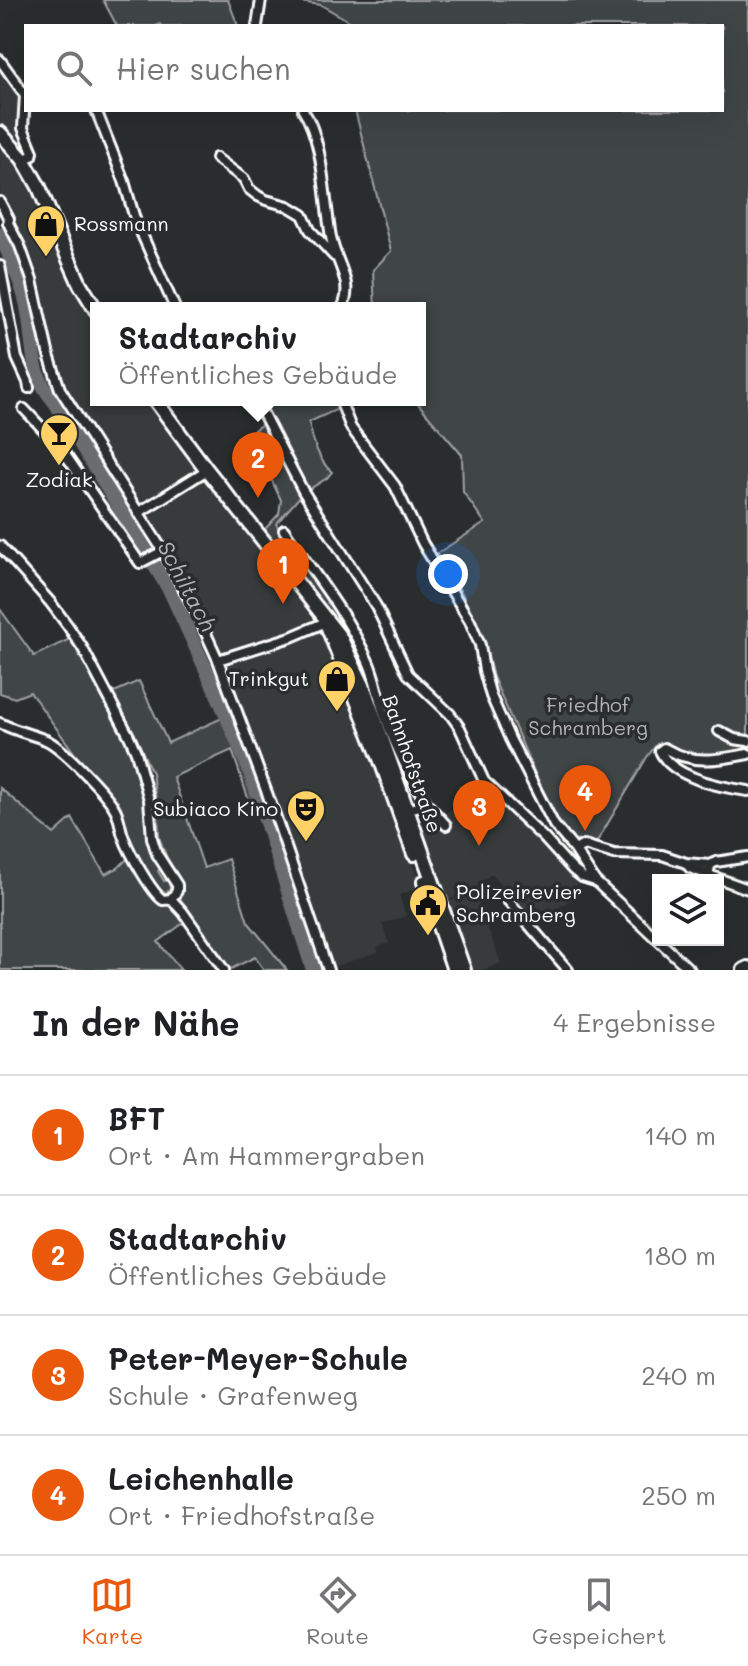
<!DOCTYPE html>
<html lang="de">
<meta charset="utf-8">
<style>
body{margin:0;font-family:Mali,sans-serif;background:#f2f2f2;color:#202124}
.controls{position:absolute;right:24px;bottom:24px;display:grid;overflow:hidden;border-radius:0px;box-shadow:0 8px 32px #0002}
.controls button{width:72px;height:72px;display:grid;place-items:center;padding:0;border:0;border-bottom:2px solid #e0e0e0;background:#fff;color:#202124;font:40px sans-serif}
.you{position:absolute;left:448px;top:574px;width:28px;height:28px;margin:-20px;border:6px solid #fff;border-radius:50%;background:#1a73e8;box-shadow:0 0 0 12px #1a73e833}
.badge{display:grid;place-items:center;width:52px;height:52px;border-radius:50%;background:#ea580c;color:#fff;font-size:26px;font-weight:700}
.pin{position:absolute;translate:-50% -66px;filter:drop-shadow(0 2px 4px #0008)}
.pin::after{content:'';position:absolute;top:42px;width:28px;height:24px;background:inherit;clip-path:polygon(0 0,100% 0,50% 100%)}
.popup{position:absolute;left:90px;top:302px;width:336px;height:104px;box-sizing:border-box;display:grid;place-content:center;border-radius:0px;background:#fff;filter:drop-shadow(0 2px 6px #0005);font-size:26px;white-space:nowrap;color:#757577}
.popup b{font-size:30px;color:#202124}
.popup::after{content:'';position:absolute;left:50%;top:100%;margin-left:-16px;border:16px solid transparent;border-top-color:#fff}
.list{margin:0;padding:0;list-style:none}
h2{display:flex;justify-content:space-between;align-items:center;height:104px;margin:0;padding:0 32px;font-size:34px}
h2 small{font-size:26px;font-weight:400;color:#757577}
.list li{display:grid;grid-template-columns:52px 1fr auto;gap:24px;align-items:center;box-sizing:border-box;height:120px;padding:0 32px;border-top:2px solid #e0e0e0}
.list b{display:block;font-size:30px;white-space:nowrap}
.list p{margin:0;font-size:26px;white-space:nowrap;color:#757577}
.list em{font-size:26px;font-style:normal;color:#757577}
.icon{flex:none;width:44px;height:44px;fill:none;stroke:currentColor;stroke-width:2;stroke-linecap:round;stroke-linejoin:round}
.map{position:relative;flex:none;width:748px;height:970px;overflow:hidden}
.search{position:absolute;background:#fff;box-shadow:0 8px 32px #0002;left:24px;right:24px;top:24px;height:88px;display:flex;align-items:center;gap:20px;box-sizing:border-box;padding:0 28px;border-radius:0px;color:#757577;font-size:30px}
.sheet{height:584px;background:#fff}
nav{display:flex;justify-content:space-around;align-items:center;box-sizing:border-box;height:112px;border-top:2px solid #e0e0e0;background:#fff;font-size:22px;color:#757577}
nav a{display:grid;justify-items:center;gap:4px}
nav .on{color:#ea580c}
.map>svg:first-child{display:block}
.built{fill:#373a3b}
.green{fill:#414445;stroke:#a0a2a2;stroke-width:2}
.lines{fill:none;stroke-linecap:round;stroke-linejoin:round}
.river{stroke:#6a6c6d;stroke-width:14}
.street-casing{stroke:#fff;stroke-width:14}
.primary-casing{stroke:#fff;stroke-width:18}
.street{stroke:#2a2d2e;stroke-width:8}
.primary{stroke:#2a2d2e;stroke-width:12}
.labels{text-anchor:middle;stroke-width:7;stroke-linejoin:round;paint-order:stroke}
.poi-label{font-size:20px;fill:#fff;stroke:#2a2d2e;text-anchor:start}
.park-label{font-size:20px;fill:#b3b4b5;stroke:#2a2d2e}
.street-label{font-size:20px;fill:#fff;stroke:#2a2d2e}
.water-label{font-size:22px;font-style:italic;fill:#b4b6b6;stroke:#2a2d2e}
</style>
<div class="map">
<svg width="748" height="970" viewBox="0 0 748 970">
<rect width="100%" height="100%" fill="#2a2d2e"/>
<filter id="ink" filterUnits="userSpaceOnUse"><feTurbulence type="fractalNoise" baseFrequency=".0125" numOctaves="2"/><feDisplacementMap in="SourceGraphic" scale="16" xChannelSelector="R" yChannelSelector="G"/><feConvolveMatrix kernelMatrix="1 2 1 2 8 2 1 2 1" color-interpolation-filters="sRGB"/></filter>
<g filter="url(#ink)">
<path class="built" d="M0,62L23,95L29,151L26,150L0,124Z
M0,139L12,153L32,182L84,302L96,320V400H151L215,491L314,620L330,647L376,759L421,887L399,895L406,916L382,924L389,943L377,947L378,952L332,967L225,662L154,530L64,387L53,361L37,285L23,238L0,198Z
M482,787L548,850L583,891L532,926L492,874L484,879L475,889L448,900L424,829Z
M474,892L501,963L483,970H473L447,902Z"/>
<path class="green" d="M103,0H228L238,26H161L160,24L156,26H117Z
M286,0H748V752C721,755 689,764 667,743L657,744L647,757L595,845C583,842 572,841 563,830L537,778L493,677L485,645L462,593L436,554L485,523L463,492L462,455L415,400H420V308H375L373,270L391,251L355,110H722V26H358L321,5Z
M259,400H336L338,409L309,422C312,439 319,462 332,472L327,478L302,494L276,524L342,618L337,622L265,529L279,514L281,500L262,460L254,430L268,420Z
M0,609L34,656L74,637C100,686 129,732 145,786C150,803 145,820 147,835C148,847 157,857 163,868L158,871L164,881L169,879L170,889L166,893L161,891L134,853L123,831L119,803L91,776L30,692L15,698L0,693Z
M139,681L168,743L224,717L246,771L259,812L255,813L251,807L232,750L173,777L204,868L228,859L248,922L287,970H264L255,957L229,970L179,897L180,879L167,858L159,837L158,814L152,773L133,731L112,693Z
M0,788L54,834L72,818L105,874L118,868L128,858L143,877L149,891L157,900L173,904L186,921L158,942L181,970H0Z"/>
<g class="lines">
<path class="river" d="M0,234C9,255 19,276 25,298C33,326 29,357 42,383C45,391 51,397 56,404L170,591L218,696L249,769L313,970"/>
<defs>
<path id="street" d="M257,26L261,0
M0,60L25,95L23,128L33,152L32,156L23,159
M96,110L124,181L135,219L175,308
M303,110C324,141 324,199 331,237C334,254 343,268 346,284C347,292 346,301 342,308
M216,158L244,179L249,189L258,196L266,200L288,206L303,215L310,230L334,256
M0,202L9,219L8,223L20,246L32,280L48,352L60,389L163,551L198,616L218,660L274,812L328,970
M0,266L17,358L28,382L29,388
M256,400L303,491L376,606L408,674L450,714L460,728L484,781L544,838L573,870L582,877L595,881
M340,400L351,428L395,486L423,544L470,621L480,645L484,671L491,696L510,739L554,825L575,850L595,881L690,970
M24,409L60,447L140,563L163,551
M138,513L207,470
M284,530C313,572 347,614 368,661C376,678 378,697 384,714C395,747 409,775 427,804
M0,546L50,602L68,626L82,647L129,736L136,752L149,800L152,838L157,854L177,885V891L171,899
M218,660L291,637L326,622
M0,723C15,731 31,734 46,740C62,747 106,793 115,809C120,818 120,829 124,838C129,852 152,893 163,900L171,899L183,912L224,970
M719,731L734,739L748,741
M748,754C716,760 693,765 664,748L660,751C672,778 721,787 748,791
M406,810L427,804L446,825
M575,850L584,845L614,854L662,855L686,863L710,865
M748,857L716,862C709,864 709,868 709,875L748,889
M687,864L690,868L709,875
M504,896L568,970"/>
<path id="primary" d="M0,133L23,159L39,187L63,246L80,284L96,310
M155,400L207,470L340,637L363,685L464,970
M328,628L381,761L414,854
M424,882L454,970
M744,970L748,968"/>
</defs>
<use href="#street" class="street-casing"/>
<use href="#primary" class="primary-casing"/>
<use href="#street" class="street"/>
<use href="#primary" class="primary"/>
</g>
</g>
<defs>
<symbol id="shop-pin" viewBox="-11 -11 22 30"><path d="M0 17L-7.5 6A9.5 9.5 0 1 1 7.5 6Z" fill="#ffd166" stroke="#2a2d2e"/><path d="M-5-2.5h2.3a2.7 3.5 0 0 1 5.4 0H5L5.5 6h-11ZM-1.5-2.5h3a1.5 2.3 0 0 0-3 0Z" fill="#111"/></symbol>
<symbol id="bar-pin" viewBox="-11 -11 22 30"><path d="M0 17L-7.5 6A9.5 9.5 0 1 1 7.5 6Z" fill="#ffd166" stroke="#2a2d2e"/><path d="M-6-5H6L.8 .8V4.5H3.5V6h-7V4.5H-.8V.8Z" fill="#111"/></symbol>
<symbol id="theatre-pin" viewBox="-11 -11 22 30"><path d="M0 17L-7.5 6A9.5 9.5 0 1 1 7.5 6Z" fill="#ffd166" stroke="#2a2d2e"/><path d="M-5-5.5Q0-4 5-5.5V0Q5 5 0 6Q-5 5-5 0ZM-3.3-2.5H-1v1.5H-3.3ZM1-2.5H3.3v1.5H1ZM-2.8 1Q0 5.5 2.8 1Z" fill="#111"/></symbol>
<symbol id="civic-pin" viewBox="-11 -11 22 30"><path d="M0 17L-7.5 6A9.5 9.5 0 1 1 7.5 6Z" fill="#ffd166" stroke="#2a2d2e"/><path d="M-.6-6.5H3V-4.5H.6V-3L4-1V1h2V6H-6V1h2V-1L-.6-3ZM-1.2 2.5V6h2.4V2.5Z" fill="#111"/></symbol>
</defs>
<g fill-rule="evenodd">
<use href="#shop-pin" x="24" y="202" width="44" height="60"/>
<use href="#bar-pin" x="37" y="411" width="44" height="60"/>
<use href="#shop-pin" x="315" y="657" width="44" height="60"/>
<use href="#theatre-pin" x="284" y="787" width="44" height="60"/>
<use href="#civic-pin" x="406" y="881" width="44" height="60"/>
</g>
<g class="labels">
<g class="poi-label">
<text x="74" y="231">Rossmann</text>
<text x="59" y="487" text-anchor="middle">Zodiak</text>
<text x="309" y="686" text-anchor="end">Trinkgut</text>
<text x="278" y="816" text-anchor="end">Subiaco Kino</text>
<text x="456" y="899">Polizeirevier<tspan x="456" dy="23">Schramberg</tspan></text>
</g>
<g class="park-label">
<text x="588" y="712">Friedhof<tspan x="588" dy="23">Schramberg</tspan></text>
</g>
<g class="street-label">
<text transform="translate(412 764) rotate(71)" y="7">Bahnhofstraße</text>
</g>
<g class="water-label">
<text transform="translate(187 586) rotate(62)" y="8">Schiltach</text>
</g>
</g>
</svg>
<div class="controls">
<button><svg class="icon" aria-label="layers" viewBox="0 0 24 24"><path d="M12 4l9 5-9 5-9-5zM3 14l9 5 9-5"/></svg></button>
</div>
<div class="you"></div>
<div class="pin badge" style="left:283px;top:604px">1</div>
<div class="pin badge" style="left:258px;top:498px">2</div>
<div class="popup"><b>Stadtarchiv</b>Öffentliches Gebäude</div>
<div class="pin badge" style="left:479px;top:846px">3</div>
<div class="pin badge" style="left:585px;top:831px">4</div>
<div class="search"><svg class="icon" aria-label="search" viewBox="0 0 24 24"><circle cx="10" cy="10" r="6"/><path d="M15 15l6 6"/></svg>Hier suchen</div>
</div>
<section class="sheet">
<h2>In der Nähe<small>4 Ergebnisse</small></h2>
<ul class="list">
<li><span class="badge">1</span><div><b>BFT</b><p>Ort · Am Hammergraben</p></div><em>140 m</em></li>
<li><span class="badge">2</span><div><b>Stadtarchiv</b><p>Öffentliches Gebäude</p></div><em>180 m</em></li>
<li><span class="badge">3</span><div><b>Peter-Meyer-Schule</b><p>Schule · Grafenweg</p></div><em>240 m</em></li>
<li><span class="badge">4</span><div><b>Leichenhalle</b><p>Ort · Friedhofstraße</p></div><em>250 m</em></li>
</ul>
</section>
<nav>
<a class="on"><svg class="icon" aria-label="map" viewBox="0 0 24 24"><path d="M3 6l6-2 6 2 6-2v14l-6 2-6-2-6 2zM9 4v14M15 6v14"/></svg>Karte</a>
<a><svg class="icon" aria-label="directions" viewBox="0 0 24 24"><path d="M12 3l9 9-9 9-9-9zM9 14v-3h6M13 9l2 2-2 2"/></svg>Route</a>
<a><svg class="icon" aria-label="saved" viewBox="0 0 24 24"><path d="M7 4h10v16l-5-4-5 4z"/></svg>Gespeichert</a>
</nav>
